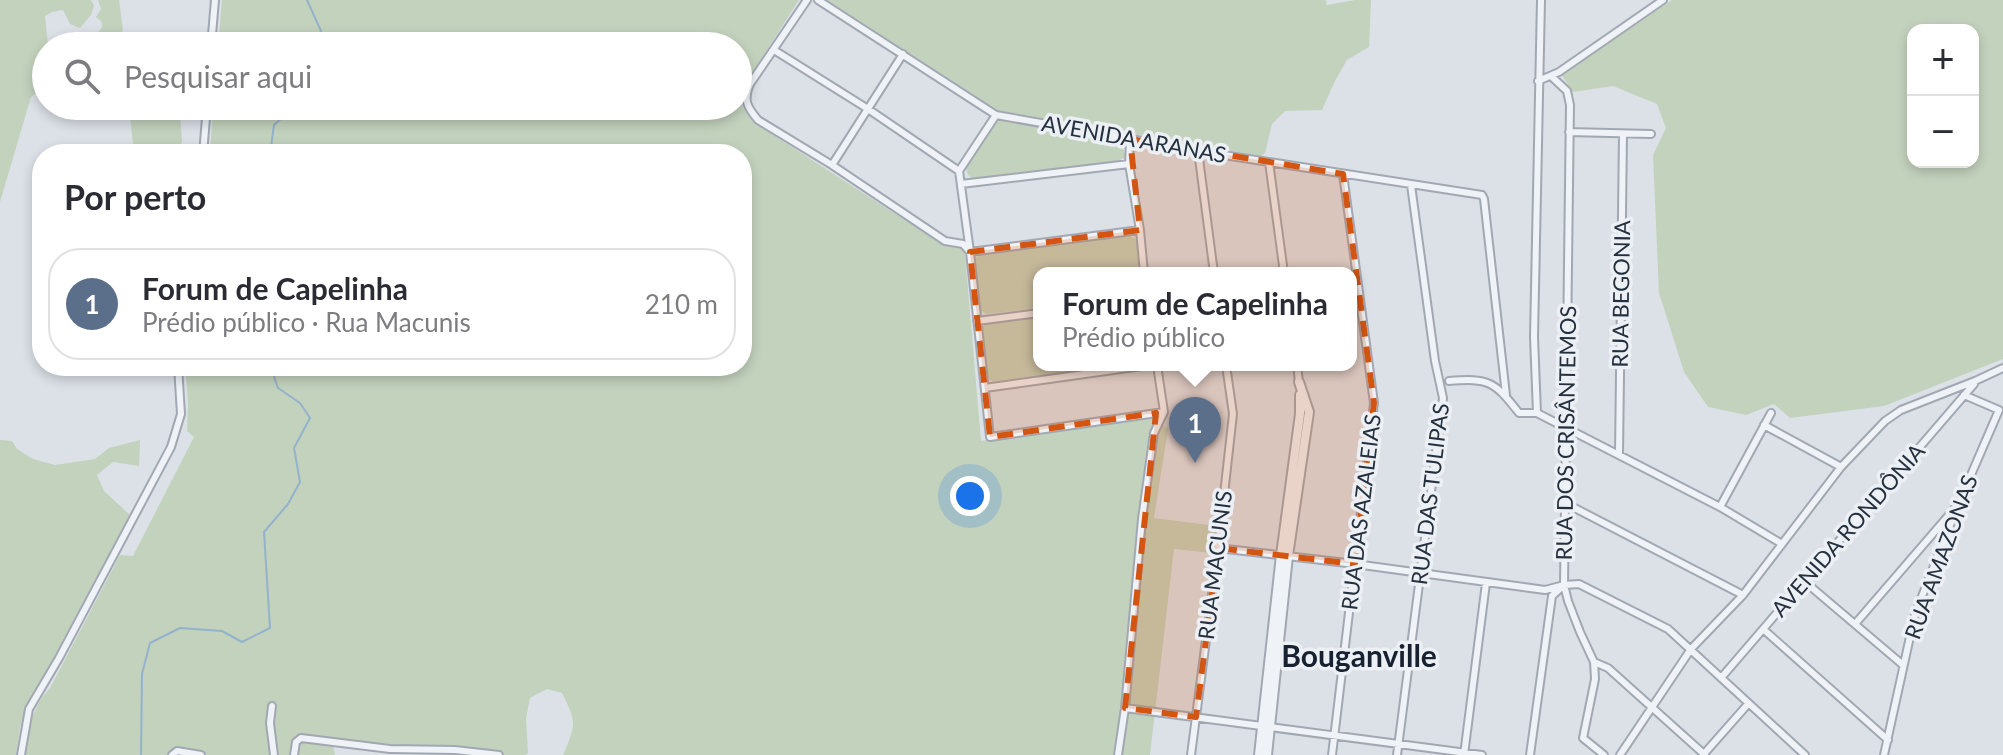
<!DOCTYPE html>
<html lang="pt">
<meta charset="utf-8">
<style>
body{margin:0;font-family:Lato,sans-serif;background:#f7f7f7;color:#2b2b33}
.controls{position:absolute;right:24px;top:24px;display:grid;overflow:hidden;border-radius:16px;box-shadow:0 4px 12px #0003}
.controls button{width:72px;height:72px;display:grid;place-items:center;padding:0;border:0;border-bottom:2px solid #e1e1e2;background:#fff;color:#2b2b33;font:40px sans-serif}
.you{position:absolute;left:970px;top:496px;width:28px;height:28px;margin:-20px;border:6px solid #fff;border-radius:50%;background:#1a73e8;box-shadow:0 0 0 12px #1a73e833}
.badge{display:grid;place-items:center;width:52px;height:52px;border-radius:50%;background:#111827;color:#fff;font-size:26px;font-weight:700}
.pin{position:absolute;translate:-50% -66px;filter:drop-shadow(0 2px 4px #0008)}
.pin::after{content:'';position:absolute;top:42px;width:28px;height:24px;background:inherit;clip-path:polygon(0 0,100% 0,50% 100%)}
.popup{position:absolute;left:1033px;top:267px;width:324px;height:104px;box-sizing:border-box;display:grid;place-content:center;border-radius:16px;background:#fff;filter:drop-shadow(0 2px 6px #0005);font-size:26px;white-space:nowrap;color:#7c7c81}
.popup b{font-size:30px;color:#2b2b33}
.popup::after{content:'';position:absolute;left:50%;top:100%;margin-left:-16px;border:16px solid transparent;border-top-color:#fff}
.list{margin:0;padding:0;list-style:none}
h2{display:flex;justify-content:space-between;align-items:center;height:104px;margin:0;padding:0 32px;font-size:34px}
h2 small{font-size:26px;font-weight:400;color:#7c7c81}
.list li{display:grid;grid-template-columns:52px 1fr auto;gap:24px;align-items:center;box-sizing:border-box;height:112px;margin:0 16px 16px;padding:0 16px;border:2px solid #e1e1e2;border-radius:32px}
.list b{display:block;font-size:30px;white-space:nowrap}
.list p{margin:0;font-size:26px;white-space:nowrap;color:#7c7c81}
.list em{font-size:26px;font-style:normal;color:#7c7c81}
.icon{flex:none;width:44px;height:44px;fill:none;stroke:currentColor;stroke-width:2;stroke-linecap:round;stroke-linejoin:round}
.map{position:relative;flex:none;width:2003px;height:755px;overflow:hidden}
.search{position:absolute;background:#fff;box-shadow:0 4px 12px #0003;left:32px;top:32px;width:720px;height:88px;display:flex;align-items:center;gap:20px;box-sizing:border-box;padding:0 28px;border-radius:44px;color:#7c7c81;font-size:30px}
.panel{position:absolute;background:#fff;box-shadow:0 4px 12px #0003;left:32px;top:144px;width:720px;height:232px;border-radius:32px}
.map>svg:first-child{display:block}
.green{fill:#c3d2bd;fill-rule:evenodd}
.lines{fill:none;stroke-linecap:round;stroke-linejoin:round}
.stream{stroke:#94b2cb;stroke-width:2}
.minor-casing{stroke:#a1a8b2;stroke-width:10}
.tertiary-casing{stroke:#a1a8b2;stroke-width:12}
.minor{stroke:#eff2f6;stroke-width:6}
.tertiary{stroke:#eff2f6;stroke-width:8}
.marked{fill:#d45511;fill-opacity:0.2;stroke:#d45511;stroke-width:6;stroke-dasharray:16 10;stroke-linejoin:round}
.labels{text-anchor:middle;stroke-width:7;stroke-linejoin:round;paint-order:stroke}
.street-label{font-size:22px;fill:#25303f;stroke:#ecf0f5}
.district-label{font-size:30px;font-weight:bold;fill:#17212f;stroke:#ecf0f5}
</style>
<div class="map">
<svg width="2003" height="755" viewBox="0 0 2003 755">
<rect width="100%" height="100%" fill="#dce1e8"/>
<path class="green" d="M0,0H91L94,6L91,15L80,28L70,24L63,10L52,12L45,16L48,46H46V86L31,97L0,202Z
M98,0H119L123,30L115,46H99L93,40L102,27V22L96,17L101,9Z
M222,0H799L741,90L742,106L752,121L943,245L961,249L965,254L981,441L1154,417L1168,429L1154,518L1216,526L1212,553L1174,549L1150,755H563C576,724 577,723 562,693L547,689L530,698L526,719L528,753L526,755H501L487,750L410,749L332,741L335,755H25C29,729 31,708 50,688L120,555L133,556L194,437L187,431L188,402L185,366H742V154H210L213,106H738V46H218Z
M827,0H1326L1327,5L1355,0H1371L1369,47L1347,60L1335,81L1322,110L1285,111L1272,124L1265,153L1261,156L999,111Z
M1672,0H2003V359L1884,406L1790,418L1774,404L1746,415L1708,407L1684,372L1659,293L1653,155L1666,128L1657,104L1613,86L1573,92L1561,74ZM1913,30H1973V162H1913Z
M129,106H185L180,114L182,142L175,154H168L161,149L156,154H134Z
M1002,120L1117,141L1121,144L1125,154L1124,158L1117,161L973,179L968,175L966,168L995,123Z
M1128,236L1135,238L1137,242L1141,273H1039V308L986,314L980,310L974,263L975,259L981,254Z
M1039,316V365H1125L992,382L986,376L981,331L982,327L990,322Z
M0,440L12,441L17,449L33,459L55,465L95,459L109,448L140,440L139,466L113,462L97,475L104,491L130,515L118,542L103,566L75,618L63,647L48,675L27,704L20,727L16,755H0Z"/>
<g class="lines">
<path class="stream" d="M307,0L321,31L314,46
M270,154L274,125L295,106
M310,154L318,145L324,154
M141,755L142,674L150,643L180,628L222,631L242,642L270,628L264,532L288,504L300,482L294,448L310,418L300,403L278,388L274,377L278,366"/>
<defs>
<path id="minor" d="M807,0L750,84C743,100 747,107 758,120L832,165L945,241L963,244L970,252L1140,230
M818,0L996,115L1198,151L1482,195L1484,199L1506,395
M211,46L215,0
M774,50L868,109L959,171
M1538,81L1559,72L1663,0
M996,115L959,171L970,252L990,437L1164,412
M1569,132L1651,134
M1130,139L1129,164L1140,230L1144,273
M1198,151L1214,273
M203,154L207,106
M1269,162L1284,273
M832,165L903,54
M961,184L1129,164
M977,321L1039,313
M1297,365L1299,382
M1449,381C1489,378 1494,381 1519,413H1537L1720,507L1782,544
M985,388L1149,365
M1537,413L1534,337L1541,0
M1764,425L1841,467
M1619,455L1623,134
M1565,503L1743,595
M1720,507L1771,413
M1218,548L1355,564L1545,590L1564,585L1579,584L1668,629L1805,755
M1804,581L1903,665
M1564,585L1568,601L1580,632L1594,662L1595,679L1583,738L1604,755
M1855,624L1955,508
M1763,629L1888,740
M1594,662L1608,668L1705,755
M1721,678L1974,384
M272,706L270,723L274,755
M1125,708L1482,755
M21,755L29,709L59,658L171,447L181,414L178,366
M172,755L177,751L201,755
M294,755L296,742L301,738L390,749L455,750L499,755
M1118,755L1125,708L1142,519L1154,433L1164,412L1157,365
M1191,755L1218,548L1233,414L1226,365
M1332,755L1374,403L1343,174
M1397,755L1443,398L1435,361L1411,185
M1464,755L1486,583
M1530,755L1552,596L1564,585L1570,105L1567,91L1551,76
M1620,755L1691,649L1743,595L1841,467L1885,421L1901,410L1975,381L2003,368
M1703,755L1748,704
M1884,755L1915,614L1958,505L1999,410L1964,395"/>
<path id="tertiary" d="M1259,755L1281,555L1300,414V395
M1267,755L1288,556L1309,412L1299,382"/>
</defs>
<use href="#minor" class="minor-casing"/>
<use href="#tertiary" class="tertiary-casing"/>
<use href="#minor" class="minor"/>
<use href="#tertiary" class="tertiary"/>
</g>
<path class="marked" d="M1130,139L1343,174L1374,403L1355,564L1218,548L1196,717L1125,708L1156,413L990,437L970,252L1140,230Z"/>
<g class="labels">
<g class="street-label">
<text transform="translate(1134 139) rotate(10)" y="8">AVENIDA ARANAS</text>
<text transform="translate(1621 294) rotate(-89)" y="8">RUA BEGONIA</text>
<text transform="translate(1566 433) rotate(-89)" y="8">RUA DOS CRISÂNTEMOS</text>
<text transform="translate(1430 494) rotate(-83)" y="8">RUA DAS TULIPAS</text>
<text transform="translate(1361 512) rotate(-83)" y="8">RUA DAS AZALEIAS</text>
<text transform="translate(1848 530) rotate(-49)" y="8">AVENIDA RONDÔNIA</text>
<text transform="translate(1941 557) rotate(-70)" y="8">RUA AMAZONAS</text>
<text transform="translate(1215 565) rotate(-83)" y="8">RUA MACUNIS</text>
</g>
<g class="district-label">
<text x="1359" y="667">Bouganville</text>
</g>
</g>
</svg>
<div class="controls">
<button>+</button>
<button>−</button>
</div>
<div class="you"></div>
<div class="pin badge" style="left:1195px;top:463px;background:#5c6f8a">1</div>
<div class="popup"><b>Forum de Capelinha</b>Prédio público</div>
<div class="search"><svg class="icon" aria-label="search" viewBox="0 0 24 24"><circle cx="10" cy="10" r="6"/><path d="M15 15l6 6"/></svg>Pesquisar aqui</div>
<section class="panel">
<h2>Por perto<small></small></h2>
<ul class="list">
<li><span class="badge" style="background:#5c6f8a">1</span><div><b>Forum de Capelinha</b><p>Prédio público · Rua Macunis</p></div><em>210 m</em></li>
</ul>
</section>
</div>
